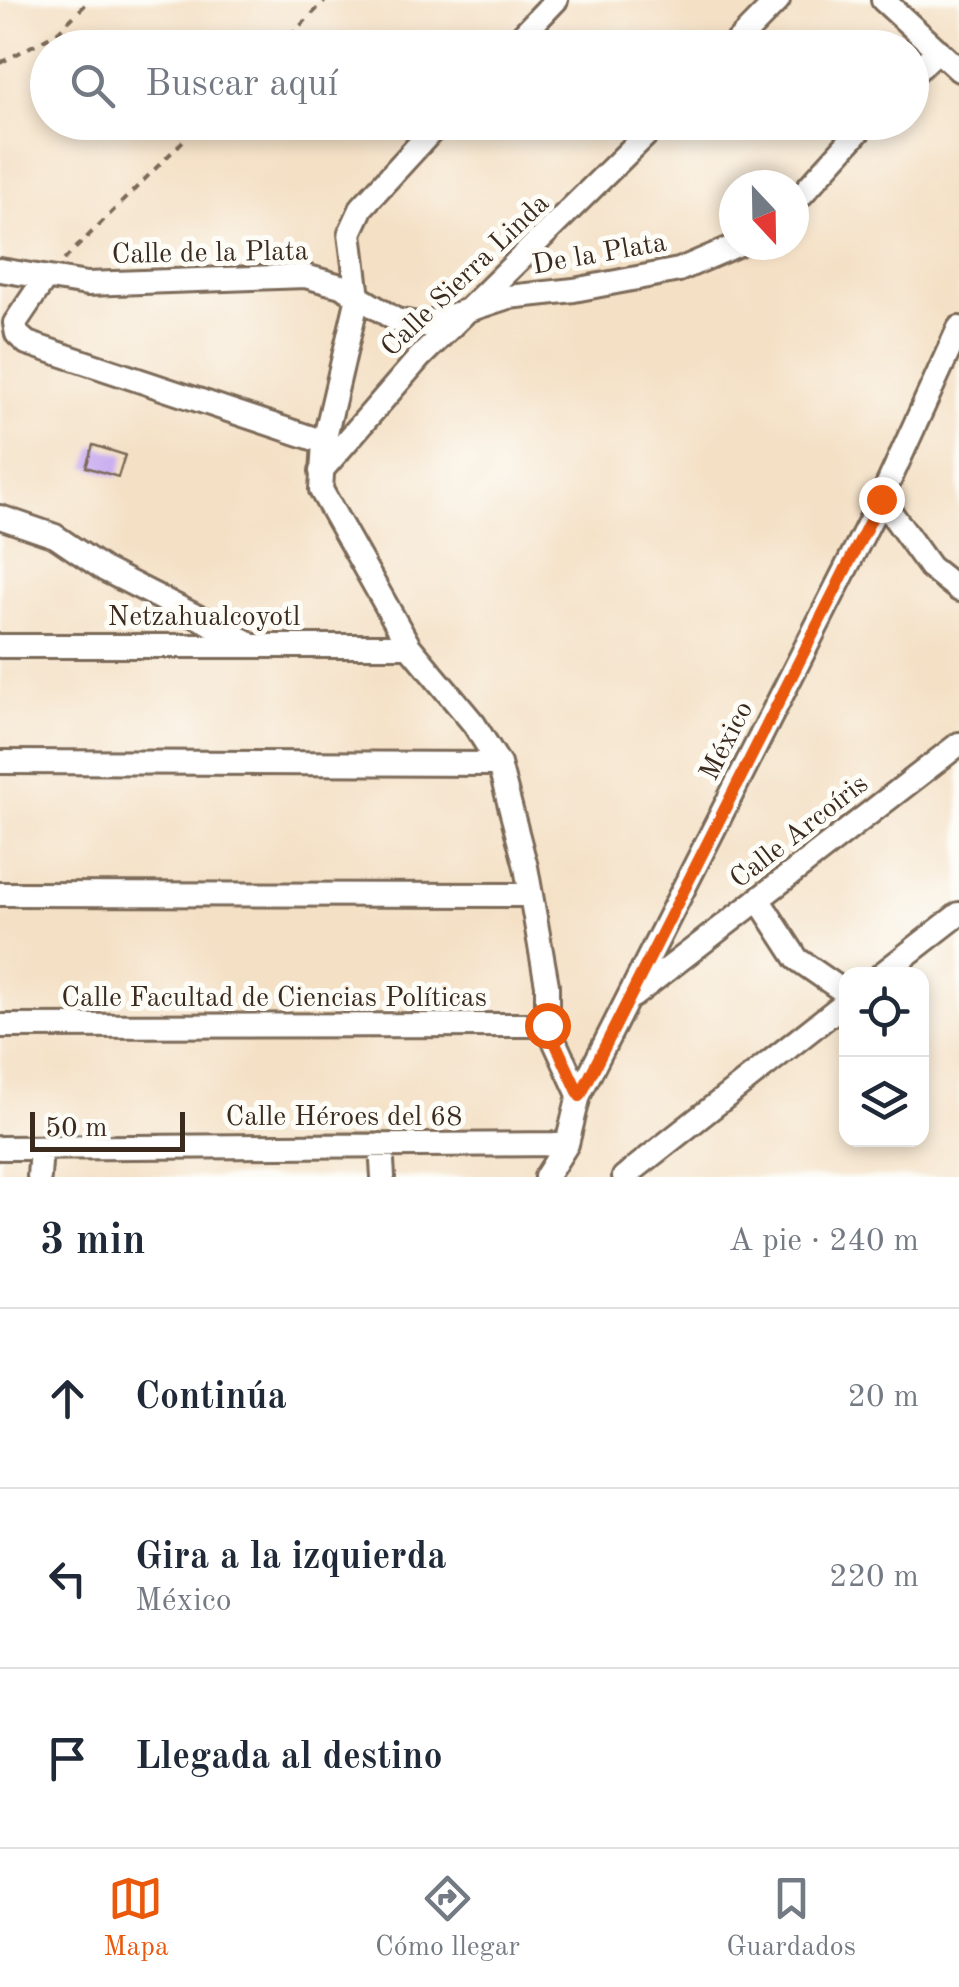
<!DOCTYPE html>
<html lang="es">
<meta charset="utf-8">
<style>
body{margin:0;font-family:"Old Standard TT",serif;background:#f2f2f3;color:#1f2937}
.controls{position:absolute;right:30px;bottom:30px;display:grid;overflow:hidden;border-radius:20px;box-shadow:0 5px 15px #0003}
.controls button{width:90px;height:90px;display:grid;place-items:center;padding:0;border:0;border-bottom:2px solid #e0e1e3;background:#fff;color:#1f2937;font:50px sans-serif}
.compass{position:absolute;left:719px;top:170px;width:90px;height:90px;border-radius:50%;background:#fff;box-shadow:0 5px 15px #0003;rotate:158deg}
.scale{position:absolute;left:30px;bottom:25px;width:155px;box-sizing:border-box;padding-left:10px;border:5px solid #3b2a1e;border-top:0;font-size:28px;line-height:35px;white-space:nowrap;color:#3b2a1e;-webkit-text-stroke:8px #fdfcf7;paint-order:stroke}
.stop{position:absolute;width:30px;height:30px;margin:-22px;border:8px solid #ea580c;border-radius:50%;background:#fff}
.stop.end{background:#ea580c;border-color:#fff;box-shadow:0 2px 10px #0008}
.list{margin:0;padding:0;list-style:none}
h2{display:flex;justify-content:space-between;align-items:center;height:130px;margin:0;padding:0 40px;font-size:42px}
h2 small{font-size:32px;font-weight:400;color:#747a83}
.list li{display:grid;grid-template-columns:65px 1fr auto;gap:30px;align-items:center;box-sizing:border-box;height:180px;padding:0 40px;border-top:2px solid #e0e1e3}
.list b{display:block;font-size:38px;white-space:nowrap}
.list p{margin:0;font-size:32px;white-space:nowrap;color:#747a83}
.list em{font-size:32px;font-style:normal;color:#747a83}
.icon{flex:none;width:55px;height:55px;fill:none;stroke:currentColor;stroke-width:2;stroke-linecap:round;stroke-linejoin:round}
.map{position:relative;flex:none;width:959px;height:1177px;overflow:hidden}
.search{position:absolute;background:#fff;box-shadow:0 5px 15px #0003;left:30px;right:30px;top:30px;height:110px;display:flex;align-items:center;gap:25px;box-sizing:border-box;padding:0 35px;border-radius:55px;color:#747a83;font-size:38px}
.sheet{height:670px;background:#fff}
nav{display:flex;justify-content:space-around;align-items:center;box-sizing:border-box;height:140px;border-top:2px solid #e0e1e3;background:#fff;font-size:28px;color:#747a83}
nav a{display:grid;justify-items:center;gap:5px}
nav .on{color:#ea580c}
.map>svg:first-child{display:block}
.building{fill:#c6a8f0}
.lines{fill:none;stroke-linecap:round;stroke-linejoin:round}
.street-casing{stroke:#7c6a58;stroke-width:28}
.path{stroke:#7c6a58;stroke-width:4;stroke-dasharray:8 8;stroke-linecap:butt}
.street{stroke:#fff;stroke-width:22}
.route{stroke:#ea580c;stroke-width:12}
.labels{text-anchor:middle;stroke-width:10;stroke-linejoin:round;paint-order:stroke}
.street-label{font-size:28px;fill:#3b2a1e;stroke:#fdfcf7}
</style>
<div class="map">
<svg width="959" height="1177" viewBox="0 0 959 1177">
<rect width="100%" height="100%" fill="#fdfcf7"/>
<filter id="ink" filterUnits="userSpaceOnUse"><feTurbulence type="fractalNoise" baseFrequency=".01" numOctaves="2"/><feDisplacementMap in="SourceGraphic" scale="20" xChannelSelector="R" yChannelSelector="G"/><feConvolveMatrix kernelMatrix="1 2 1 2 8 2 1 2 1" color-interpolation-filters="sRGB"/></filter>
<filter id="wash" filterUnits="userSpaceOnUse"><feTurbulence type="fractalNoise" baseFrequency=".0048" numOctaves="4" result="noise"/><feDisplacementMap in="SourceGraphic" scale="40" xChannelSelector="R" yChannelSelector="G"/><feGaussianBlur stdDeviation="2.25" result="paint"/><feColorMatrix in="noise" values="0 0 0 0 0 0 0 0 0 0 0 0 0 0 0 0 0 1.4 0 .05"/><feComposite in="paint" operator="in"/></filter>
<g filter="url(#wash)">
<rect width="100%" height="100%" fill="#f4e0c5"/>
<g id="blocks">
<path class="building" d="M93,445L125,455L118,477L86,467Z"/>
</g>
</g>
<g filter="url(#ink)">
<use href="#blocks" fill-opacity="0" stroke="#7c6a58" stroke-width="2.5"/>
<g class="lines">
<defs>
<path id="street" d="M883,0L959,70
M510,48L556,0
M731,48L778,0
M912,75L938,50
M440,122L362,207L350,233L358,297L324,442L321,490L409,646L474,724L499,764L526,867L547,985V1025L579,1095
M794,203L867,122
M0,270L87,284L305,276L341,286L396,320L423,325L508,297L574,290L679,270L737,245
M44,280L15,323L17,334L27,343L324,442
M321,471L419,358L659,122
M881,499L930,567L959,590
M0,517L55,536L105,570L245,641
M0,646H409
M0,762L499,764
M0,894L530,895
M758,899L797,959L846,993
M882,974L959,914
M633,996L959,744
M0,1026L547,1025
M381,1145L383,1177
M0,1148L567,1144
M39,1177L41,1148
M546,1177L567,1144L579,1095L881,499L959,328
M624,1177L846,1002"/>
</defs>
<use href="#street" class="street-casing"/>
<path class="path" d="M278,48L326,0
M0,63L58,32L90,0
M64,260L202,122"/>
<use href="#street" class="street"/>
</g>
</g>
<g class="lines" filter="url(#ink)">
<path class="route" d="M547,1025L580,1096L881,499"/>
</g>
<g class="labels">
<g class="street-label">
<text transform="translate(210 251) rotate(-1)" y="10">Calle de la Plata</text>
<text transform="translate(599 252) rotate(-10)" y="10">De la Plata</text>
<text transform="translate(464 274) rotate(-44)" y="10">Calle Sierra Linda</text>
<text x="204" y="625">Netzahualcoyotl</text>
<text transform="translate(725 740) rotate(-63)" y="10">México</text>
<text transform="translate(798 830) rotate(-38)" y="10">Calle Arcoíris</text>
<text x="274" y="1006">Calle Facultad de Ciencias Políticas</text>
<text x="344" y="1125">Calle Héroes del 68</text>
</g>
</g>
</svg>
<div class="controls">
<button><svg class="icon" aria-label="locate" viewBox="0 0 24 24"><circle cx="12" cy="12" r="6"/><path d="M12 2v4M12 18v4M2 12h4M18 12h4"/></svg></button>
<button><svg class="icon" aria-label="layers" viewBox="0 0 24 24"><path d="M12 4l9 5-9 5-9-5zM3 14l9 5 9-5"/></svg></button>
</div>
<svg class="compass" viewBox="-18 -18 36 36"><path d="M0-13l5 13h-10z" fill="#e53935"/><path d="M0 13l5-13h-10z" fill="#747a83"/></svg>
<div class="scale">50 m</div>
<div class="stop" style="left:547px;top:1025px"></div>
<div class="stop end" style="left:881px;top:499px"></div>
<div class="search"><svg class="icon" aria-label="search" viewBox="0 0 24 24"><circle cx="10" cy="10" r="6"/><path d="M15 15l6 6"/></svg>Buscar aquí</div>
</div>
<section class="sheet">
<h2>3 min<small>A pie · 240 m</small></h2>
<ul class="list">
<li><svg class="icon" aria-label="ahead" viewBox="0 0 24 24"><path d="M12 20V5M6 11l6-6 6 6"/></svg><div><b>Continúa</b></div><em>20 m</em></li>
<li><svg class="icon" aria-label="left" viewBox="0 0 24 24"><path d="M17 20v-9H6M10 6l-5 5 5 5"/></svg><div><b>Gira a la izquierda</b><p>México</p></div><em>220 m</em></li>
<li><svg class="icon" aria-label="arrive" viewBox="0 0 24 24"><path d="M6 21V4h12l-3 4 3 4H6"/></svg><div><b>Llegada al destino</b></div></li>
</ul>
</section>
<nav>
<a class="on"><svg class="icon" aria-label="map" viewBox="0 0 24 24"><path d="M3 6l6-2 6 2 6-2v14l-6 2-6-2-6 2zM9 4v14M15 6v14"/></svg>Mapa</a>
<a><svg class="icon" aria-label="directions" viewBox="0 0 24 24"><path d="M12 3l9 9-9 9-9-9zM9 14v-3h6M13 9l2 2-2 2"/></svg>Cómo llegar</a>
<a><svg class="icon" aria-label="saved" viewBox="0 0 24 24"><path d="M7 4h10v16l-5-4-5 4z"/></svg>Guardados</a>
</nav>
